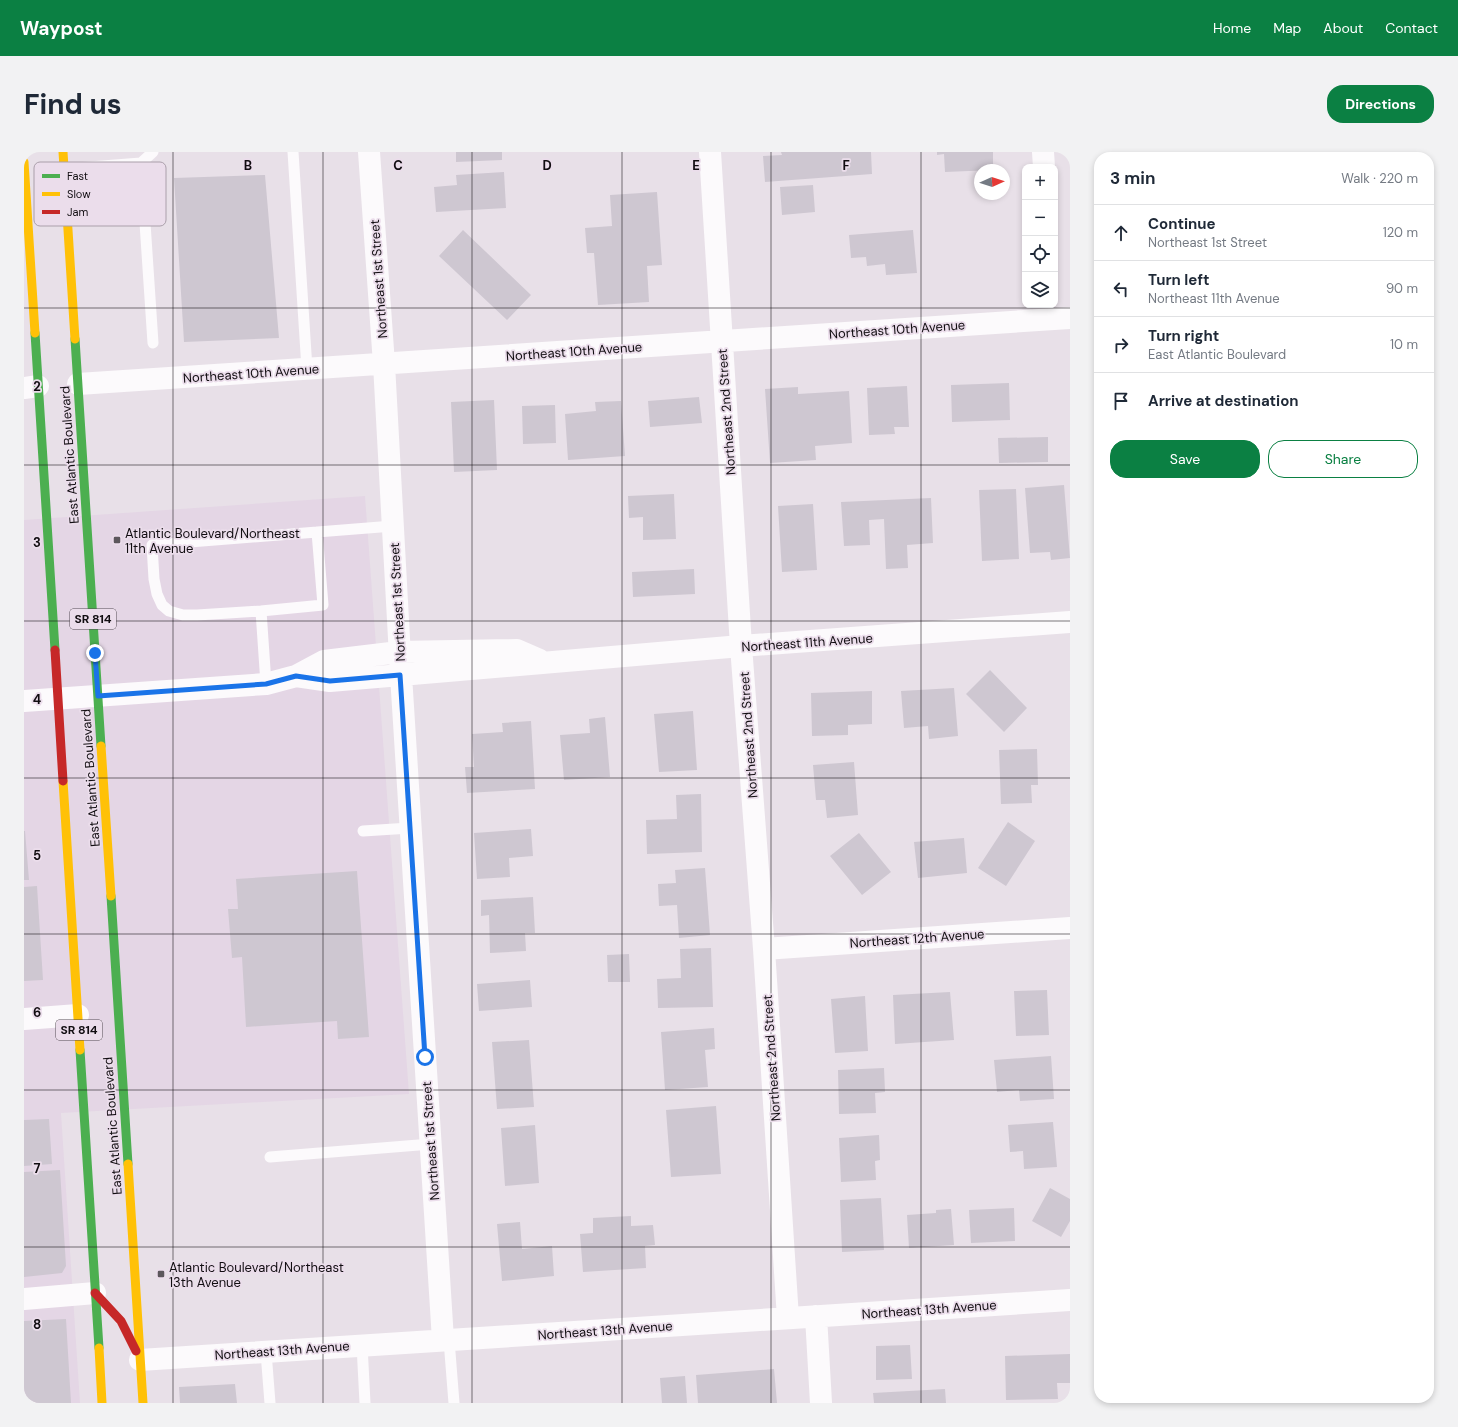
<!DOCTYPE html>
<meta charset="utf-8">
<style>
body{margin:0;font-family:"DM Sans",sans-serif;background:#f2f2f3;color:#1f2937}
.controls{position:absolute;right:12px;top:12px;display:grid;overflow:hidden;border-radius:8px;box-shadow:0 2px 6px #0003}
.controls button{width:36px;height:36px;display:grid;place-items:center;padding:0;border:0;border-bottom:1px solid #e0e1e3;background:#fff;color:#1f2937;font:20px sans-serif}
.compass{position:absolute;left:950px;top:12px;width:36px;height:36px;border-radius:50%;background:#fff;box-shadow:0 2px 6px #0003;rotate:87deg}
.stop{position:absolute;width:12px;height:12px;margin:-9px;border:3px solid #1a73e8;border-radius:50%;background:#fff}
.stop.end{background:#1a73e8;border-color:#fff;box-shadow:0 1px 4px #0008}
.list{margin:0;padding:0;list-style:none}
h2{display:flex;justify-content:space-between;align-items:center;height:52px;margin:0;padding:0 16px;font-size:17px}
h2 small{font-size:13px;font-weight:400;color:#747a83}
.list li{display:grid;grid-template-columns:26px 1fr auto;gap:12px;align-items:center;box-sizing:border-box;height:56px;padding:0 16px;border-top:1px solid #e0e1e3}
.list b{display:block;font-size:15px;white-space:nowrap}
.list p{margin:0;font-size:13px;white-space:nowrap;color:#747a83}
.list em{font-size:13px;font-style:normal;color:#747a83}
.actions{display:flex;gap:8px;padding:12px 16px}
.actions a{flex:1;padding:9px 0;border:1px solid #0b8043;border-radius:16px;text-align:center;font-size:14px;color:#0b8043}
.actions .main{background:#0b8043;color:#fff}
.icon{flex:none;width:22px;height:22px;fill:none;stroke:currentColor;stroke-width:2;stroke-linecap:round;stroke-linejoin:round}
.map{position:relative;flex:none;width:1046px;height:1251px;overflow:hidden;border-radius:16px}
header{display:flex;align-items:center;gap:24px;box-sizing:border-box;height:56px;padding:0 20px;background:#0b8043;color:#fff}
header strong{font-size:19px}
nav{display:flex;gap:22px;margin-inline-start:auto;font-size:14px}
.intro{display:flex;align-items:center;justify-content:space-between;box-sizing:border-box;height:96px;padding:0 24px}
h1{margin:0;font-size:28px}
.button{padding:10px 18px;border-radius:16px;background:#0b8043;color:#fff;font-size:14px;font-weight:700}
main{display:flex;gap:24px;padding:0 24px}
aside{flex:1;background:#fff;border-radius:16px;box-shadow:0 2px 6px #0003}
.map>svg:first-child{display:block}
.built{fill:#e4d6e5}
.building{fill:#cec7d1}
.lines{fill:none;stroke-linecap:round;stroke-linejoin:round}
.lane{stroke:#fcfafc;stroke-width:11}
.street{stroke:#fcfafc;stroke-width:22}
.fast{stroke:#4caf50;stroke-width:9}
.slow{stroke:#ffc107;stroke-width:9}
.jam{stroke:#c62828;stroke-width:9}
.route{stroke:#1a73e8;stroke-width:5}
.grid{fill:none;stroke:#110d11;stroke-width:1;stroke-opacity:0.55}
.poi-dot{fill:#5c575c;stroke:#ebddeb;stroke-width:1.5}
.labels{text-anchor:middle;stroke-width:3.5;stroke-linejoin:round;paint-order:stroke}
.shield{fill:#ebddeb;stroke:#524b52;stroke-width:1}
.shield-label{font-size:12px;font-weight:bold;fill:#110d11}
.street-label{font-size:13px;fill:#110d11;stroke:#ebddeb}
.poi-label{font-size:13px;fill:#110d11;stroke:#ebddeb;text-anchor:start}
.key{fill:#ebddeb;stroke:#aa9faa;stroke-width:1}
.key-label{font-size:11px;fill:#110d11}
.grid-label{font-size:13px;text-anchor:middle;font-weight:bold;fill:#110d11;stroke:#ebddeb;stroke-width:3.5;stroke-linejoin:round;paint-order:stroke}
</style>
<header>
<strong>Waypost</strong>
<nav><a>Home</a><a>Map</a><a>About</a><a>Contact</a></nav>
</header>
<div class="intro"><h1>Find us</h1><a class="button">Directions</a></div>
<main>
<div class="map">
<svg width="1046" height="1251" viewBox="0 0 1046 1251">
<rect width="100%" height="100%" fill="#e8e0e8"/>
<path class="built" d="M341,344L385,942L37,961L56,1251H0V368Z"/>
<path class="building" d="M432,0H478V8L432,10Z
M757,0H847L848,22L741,30L739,4L758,3Z
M913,0H969V18L921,20L920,2L913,3Z
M480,20L482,56L412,60L410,35L433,33L432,23Z
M241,23L255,186L160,190L150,26Z
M789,33L791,60L758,63L756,35Z
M633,40L638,113L623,114L625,150L574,153L570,101H563L561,76L588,74L586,43Z
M439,78L507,143L483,168L415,104Z
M889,78L893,121L862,123L861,112L843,114L842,105L827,106L825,83Z
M985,231L986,268L928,270L927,233Z
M883,234L885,275H870L871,282L845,283L843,236Z
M774,235V242L825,239L828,291L791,294L792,308L746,311L741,237Z
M675,245L678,271L626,275L624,249Z
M470,248L473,318L430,320L427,250Z
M597,249L601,304L544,308L541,262L572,259L571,250Z
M531,253L532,291L499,292L498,254Z
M1024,285V310L975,311L974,286Z
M1040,333L1046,406L1027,408L1026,400L1006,401L1001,336Z
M992,337L995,407L958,409L955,338Z
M650,342L652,387L619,388V365L605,366L604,344Z
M907,346L909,391L883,393L884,416L862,417L860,367L845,368L846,393L820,394L817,350Z
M789,352L793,418L758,420L754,354Z
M670,417L671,442L609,445L608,420Z
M966,518L1003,556L980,580L942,542Z
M930,536L934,584L905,587L904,574L880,576L877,539Z
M848,539V572L824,573V583L788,584L787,541Z
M669,559L673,618L635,620L630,562Z
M581,565L586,625L540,628L536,583L566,581L565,567Z
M507,569L511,637L443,641L441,615H450L448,582L479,580L478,571Z
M1013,597L1014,633H1007L1008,651L977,652L975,598Z
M830,610L834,663L803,666L801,648H792L789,613Z
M677,642L678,700L623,702L622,668L653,667L652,643Z
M984,670L1011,689L982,734L954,716Z
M507,677L509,704L485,706L486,725L453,727L450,681Z
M0,679H1L5,728H0Z
M835,681L867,720L838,743L806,704Z
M940,686L943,721L894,726L890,690Z
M681,716L686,783L655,786L653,753L635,754L634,732L652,731L651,718Z
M333,719L345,885L314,887L313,869L222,875L218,805L208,806L204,757H214L212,727Z
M13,734L19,828L0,829V735Z
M509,745L511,781H501L502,799L466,801L465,763L457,764V748Z
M687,796L689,855L634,856L633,827L657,826L656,797Z
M605,802L606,830H584L583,803Z
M506,828L508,855L455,859L453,832Z
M1023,838L1025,883L992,884L990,839Z
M926,840L930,888L871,892L869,843Z
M841,844L844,899L811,901L807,847Z
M690,876L691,897L681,898L684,935L641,938L637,880Z
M505,888L510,955L473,957L468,890Z
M1027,904L1030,947L996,949L995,938L973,940L970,908Z
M860,916L861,940L851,941L852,961L815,962L814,918Z
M692,954L697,1022L647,1025L642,958Z
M25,967L28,1012L0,1014V968Z
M1029,970L1033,1015L1000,1017L999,999L986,1000L984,973Z
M511,973L515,1031L481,1034L477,976Z
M855,983L856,1008L851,1009L852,1028L817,1030L815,986Z
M36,1018L42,1114L38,1121L0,1125V1020Z
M1026,1036L1046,1047V1069L1037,1085L1008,1069Z
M857,1046L860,1098L818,1100L816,1048Z
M990,1056L991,1089L947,1091L945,1058Z
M927,1057L930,1093L885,1096L883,1063L912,1061V1058Z
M607,1064V1074L629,1073L631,1093L621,1094L622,1116L559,1120L556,1082L569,1081V1066Z
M496,1070L498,1097L528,1094L530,1124L478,1129L473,1072Z
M42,1167L47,1251H0V1169Z
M886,1193L888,1227L852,1228V1194Z
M1046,1202V1231H1033L1034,1247L982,1248L981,1204Z
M750,1217L753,1251H674L672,1223Z
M661,1224L663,1251H638L636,1226Z
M211,1232L213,1251H156L155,1235Z
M921,1237L922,1251H850L849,1241Z"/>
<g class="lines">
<path class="lane" d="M269,0L283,217
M117,11L129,0
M40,17L117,11L129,191
M293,380L299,453L237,459L173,463H159L145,459L138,453L133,442L130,427L128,393L369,374
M237,459L242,532
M339,679L386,676
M246,1005L407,992
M425,1188L430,1251
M338,1193L341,1251
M242,1200L246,1251"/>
<path class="street" d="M345,0L360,212L377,523L419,1188
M686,0L717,494L740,797L764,1166
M1019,0L1020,15
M54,232L1046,166
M0,236L14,234
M272,524L306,529L717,494L1046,470
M0,549L242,532L272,524L300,509L375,500L493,498L516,508
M740,797L1046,776
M0,867L54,863
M0,1147L71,1141
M792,1164L797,1251
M116,1208L1046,1148"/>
<path class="fast" d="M11,181L31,498
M51,187L77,594
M87,744L104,1012
M56,898L75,1196"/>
<path class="slow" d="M39,0L51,187
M0,10L11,181
M77,594L87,744
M39,629L56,898
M104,1012L119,1251
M75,1196L78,1251"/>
<path class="jam" d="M31,498L39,629
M71,1141L97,1169L112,1199"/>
</g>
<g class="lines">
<path class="route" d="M71,501L74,544L242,532L272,524L306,529L376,523L401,905"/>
</g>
<path class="grid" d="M149,0V1251M299,0V1251M448,0V1251M598,0V1251M747,0V1251M897,0V1251M0,156H1046M0,313H1046M0,469H1046M0,626H1046M0,782H1046M0,938H1046M0,1095H1046"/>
<g class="poi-dot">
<rect x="89" y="384" width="8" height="8" rx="2"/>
<rect x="133" y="1118" width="8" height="8" rx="2"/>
</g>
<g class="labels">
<g class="shield">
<rect x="46" y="457" width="46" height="20" rx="3"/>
<rect x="32" y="868" width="46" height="20" rx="3"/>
</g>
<g class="shield-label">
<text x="69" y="471">SR 814</text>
<text x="55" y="882">SR 814</text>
</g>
<g class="street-label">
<text transform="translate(354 127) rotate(-94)" y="5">Northeast 1st Street</text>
<text transform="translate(873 177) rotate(-4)" y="5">Northeast 10th Avenue</text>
<text transform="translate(550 199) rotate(-4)" y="5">Northeast 10th Avenue</text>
<text transform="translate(227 221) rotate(-4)" y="5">Northeast 10th Avenue</text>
<text transform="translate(702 260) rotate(-94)" y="5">Northeast 2nd Street</text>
<text transform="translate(45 303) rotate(-94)" y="5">East Atlantic Boulevard</text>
<text transform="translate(373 450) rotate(-93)" y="5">Northeast 1st Street</text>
<text transform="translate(783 490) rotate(-4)" y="5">Northeast 11th Avenue</text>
<text transform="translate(724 583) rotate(-94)" y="5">Northeast 2nd Street</text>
<text transform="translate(66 626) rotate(-94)" y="5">East Atlantic Boulevard</text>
<text transform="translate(893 786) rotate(-4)" y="5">Northeast 12th Avenue</text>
<text transform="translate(747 906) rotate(-94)" y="5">Northeast 2nd Street</text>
<text transform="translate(88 974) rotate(-94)" y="5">East Atlantic Boulevard</text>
<text transform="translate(406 989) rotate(-94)" y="5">Northeast 1st Street</text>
<text transform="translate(905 1157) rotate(-4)" y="5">Northeast 13th Avenue</text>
<text transform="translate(581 1178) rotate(-4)" y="5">Northeast 13th Avenue</text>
<text transform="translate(258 1198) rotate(-4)" y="5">Northeast 13th Avenue</text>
</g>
<g class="poi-label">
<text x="101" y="386">Atlantic Boulevard/Northeast<tspan x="101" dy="15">11th Avenue</tspan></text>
<text x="145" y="1120">Atlantic Boulevard/Northeast<tspan x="145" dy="15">13th Avenue</tspan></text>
</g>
</g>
<rect x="10" y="10" width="132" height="64" rx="6" class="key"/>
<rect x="18" y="22" width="18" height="4" fill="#4caf50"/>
<rect x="18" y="40" width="18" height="4" fill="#ffc107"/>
<rect x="18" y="58" width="18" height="4" fill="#c62828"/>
<g class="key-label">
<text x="43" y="28">Fast</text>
<text x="43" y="46">Slow</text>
<text x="43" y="64">Jam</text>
</g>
<g class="grid-label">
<text x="224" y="18">B</text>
<text x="374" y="18">C</text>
<text x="523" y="18">D</text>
<text x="672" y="18">E</text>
<text x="822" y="18">F</text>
<text x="13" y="239">2</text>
<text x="13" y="395">3</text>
<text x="13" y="552">4</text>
<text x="13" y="708">5</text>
<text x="13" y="865">6</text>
<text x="13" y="1021">7</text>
<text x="13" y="1177">8</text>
</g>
</svg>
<div class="controls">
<button>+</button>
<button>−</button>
<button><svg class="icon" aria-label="locate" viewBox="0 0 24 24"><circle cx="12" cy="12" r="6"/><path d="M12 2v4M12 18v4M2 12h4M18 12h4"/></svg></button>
<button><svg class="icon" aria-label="layers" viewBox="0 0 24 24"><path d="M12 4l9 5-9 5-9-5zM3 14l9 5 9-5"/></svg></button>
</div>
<svg class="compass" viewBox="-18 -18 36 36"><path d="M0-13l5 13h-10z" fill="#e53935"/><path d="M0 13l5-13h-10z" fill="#747a83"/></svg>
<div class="stop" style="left:401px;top:905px"></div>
<div class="stop end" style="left:71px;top:501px"></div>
</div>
<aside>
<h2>3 min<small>Walk · 220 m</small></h2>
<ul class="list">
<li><svg class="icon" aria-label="ahead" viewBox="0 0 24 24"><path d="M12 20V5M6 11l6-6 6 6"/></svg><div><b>Continue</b><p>Northeast 1st Street</p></div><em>120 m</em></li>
<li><svg class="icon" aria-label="left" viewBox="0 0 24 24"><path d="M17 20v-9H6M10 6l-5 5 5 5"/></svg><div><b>Turn left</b><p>Northeast 11th Avenue</p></div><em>90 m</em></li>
<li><svg class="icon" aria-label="right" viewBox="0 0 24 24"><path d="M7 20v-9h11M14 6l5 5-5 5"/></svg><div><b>Turn right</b><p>East Atlantic Boulevard</p></div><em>10 m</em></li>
<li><svg class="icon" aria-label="arrive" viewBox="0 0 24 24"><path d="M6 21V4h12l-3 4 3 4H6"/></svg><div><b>Arrive at destination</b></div></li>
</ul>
<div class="actions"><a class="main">Save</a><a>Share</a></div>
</aside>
</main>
